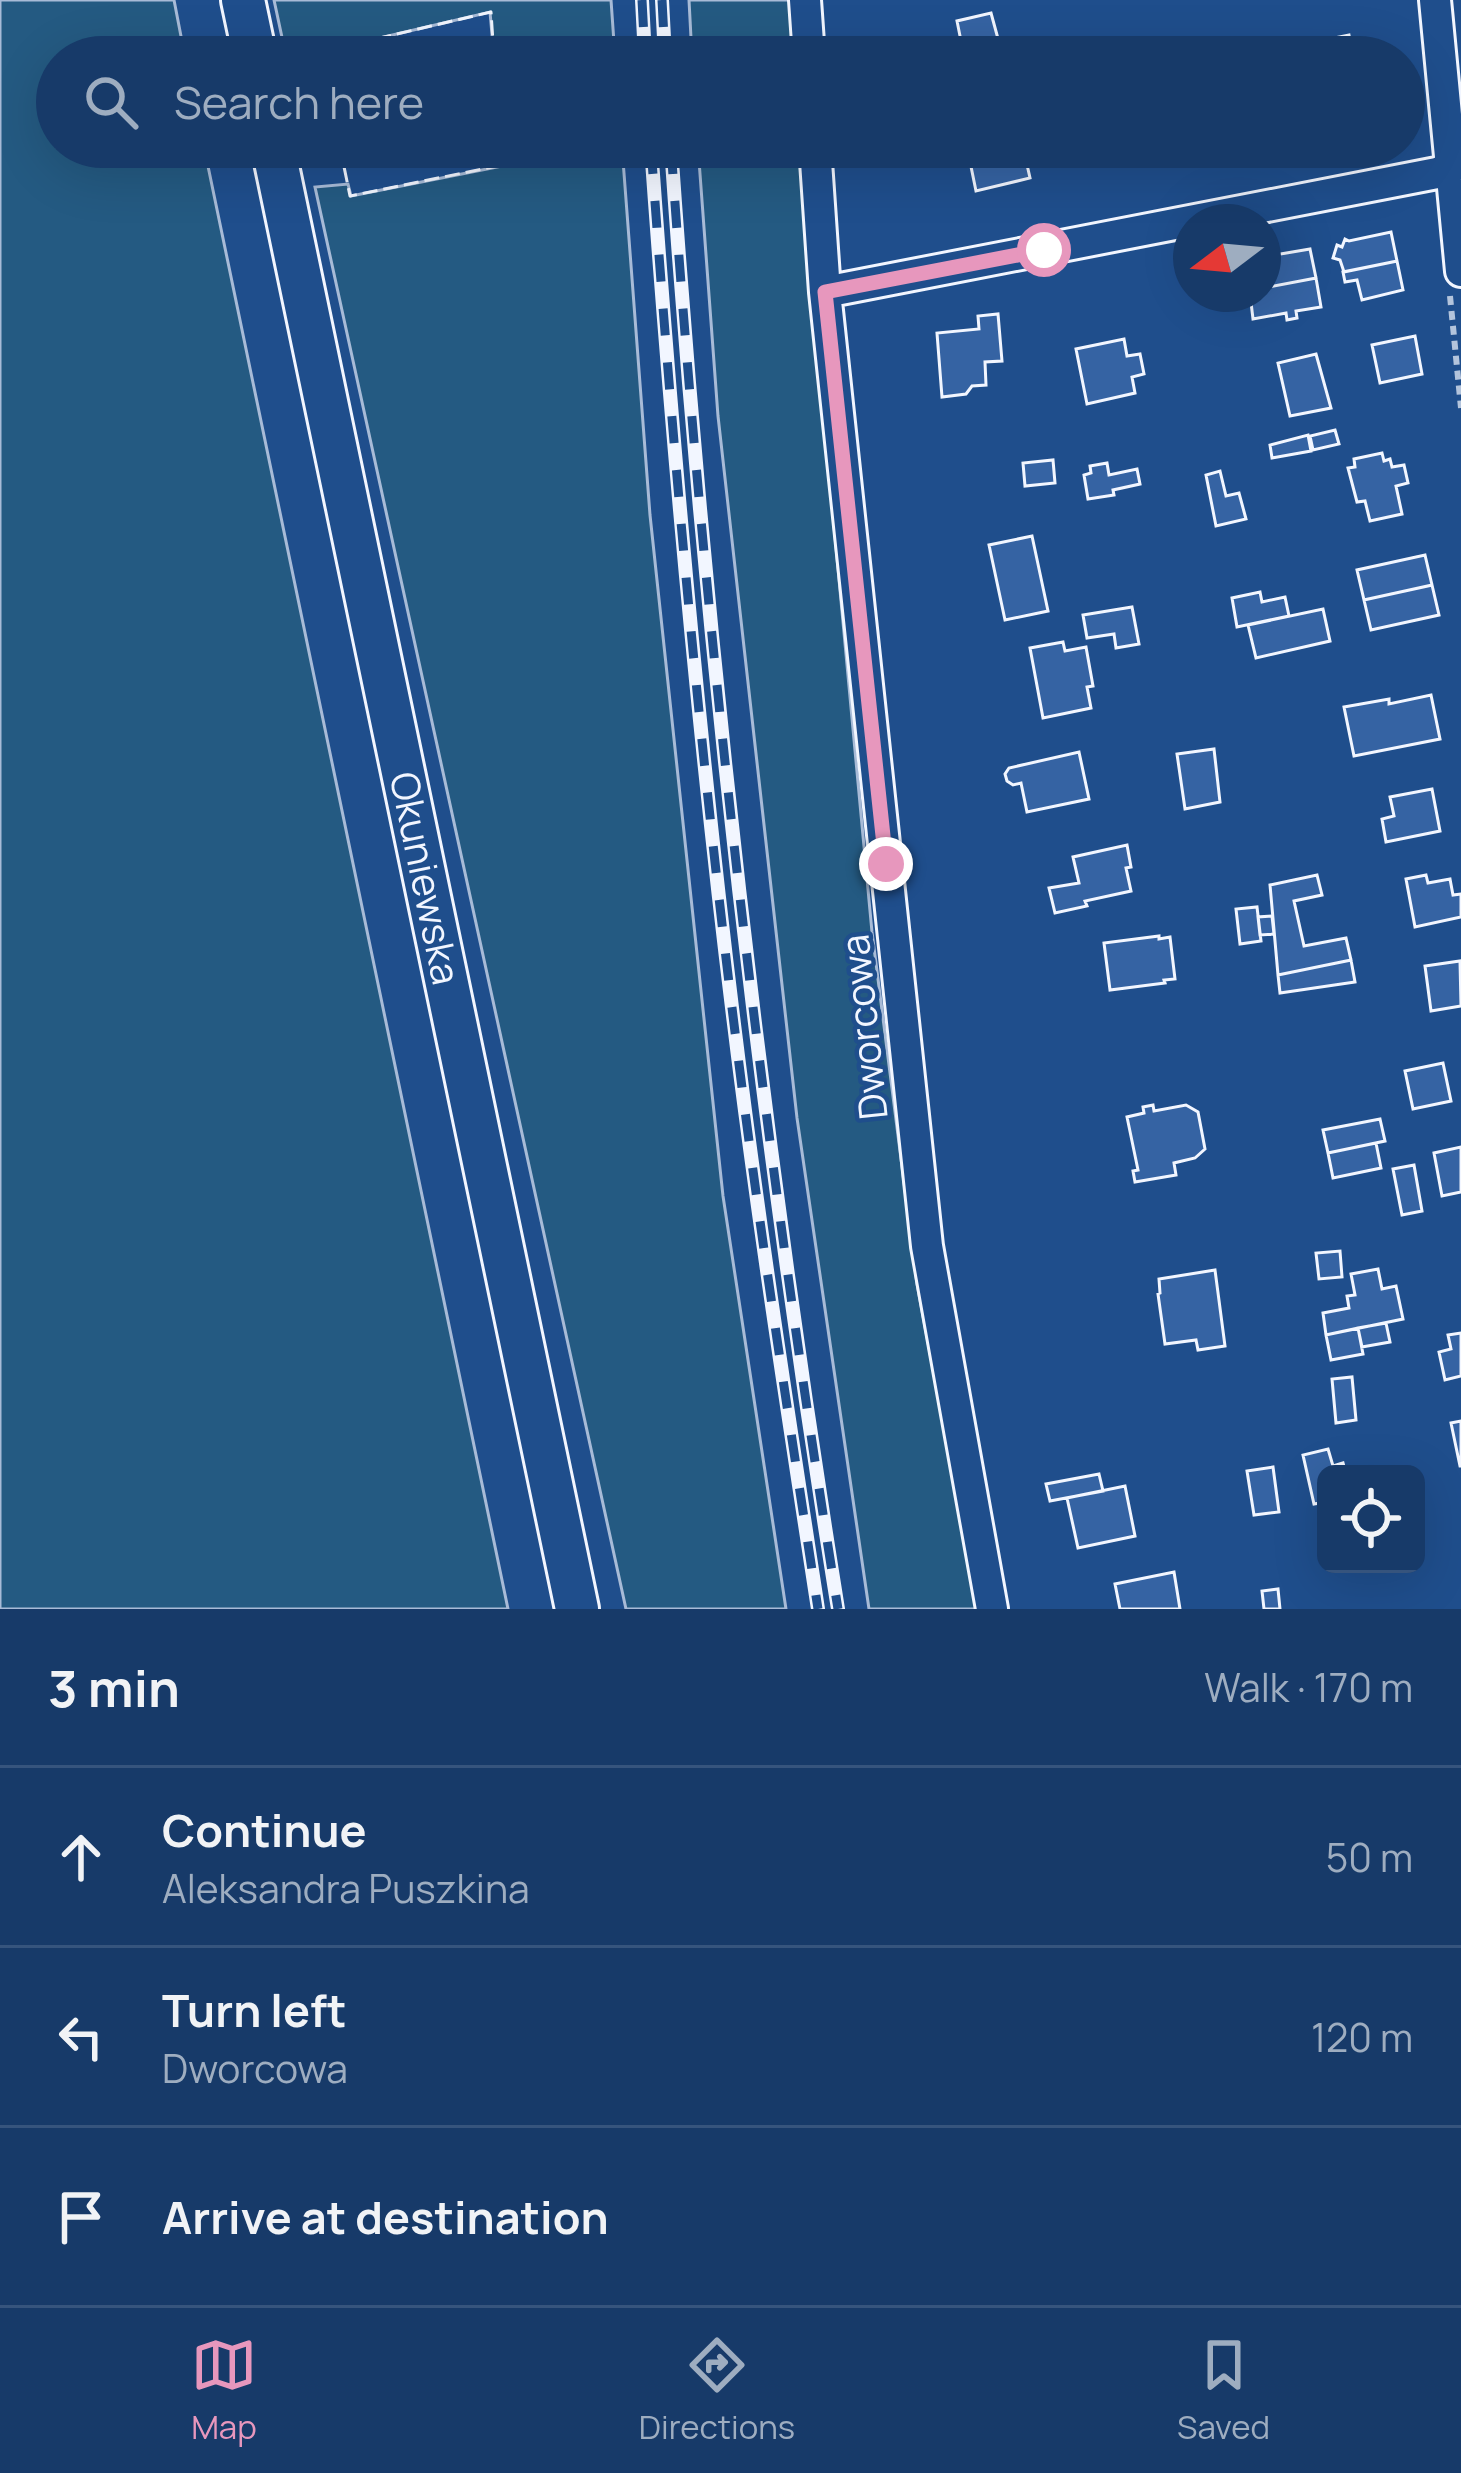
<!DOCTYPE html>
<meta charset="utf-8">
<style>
body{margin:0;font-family:Manrope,sans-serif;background:#244571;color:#f1f3f6}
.controls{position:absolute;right:36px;bottom:36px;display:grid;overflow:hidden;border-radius:18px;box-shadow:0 12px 48px #0002}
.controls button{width:108px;height:108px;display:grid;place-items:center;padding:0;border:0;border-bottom:3px solid #36547d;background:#173a69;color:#f1f3f6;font:60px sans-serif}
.compass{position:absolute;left:1173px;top:204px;width:108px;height:108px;border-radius:50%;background:#173a69;box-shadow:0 12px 48px #0002;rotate:254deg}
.stop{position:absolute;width:36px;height:36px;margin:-27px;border:9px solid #e797bd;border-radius:50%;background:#fff}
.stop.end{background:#e797bd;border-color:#fff;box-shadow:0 3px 12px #0008}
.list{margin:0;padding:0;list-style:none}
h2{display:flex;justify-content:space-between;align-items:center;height:156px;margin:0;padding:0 48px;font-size:51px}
h2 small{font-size:39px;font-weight:400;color:#9eadc0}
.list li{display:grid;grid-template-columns:78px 1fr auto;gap:36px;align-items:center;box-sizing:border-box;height:180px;padding:0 48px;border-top:3px solid #36547d}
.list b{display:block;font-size:45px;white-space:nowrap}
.list p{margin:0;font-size:39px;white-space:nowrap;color:#9eadc0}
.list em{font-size:39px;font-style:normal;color:#9eadc0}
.icon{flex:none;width:66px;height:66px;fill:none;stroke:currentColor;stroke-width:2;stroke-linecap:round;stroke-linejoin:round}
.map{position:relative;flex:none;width:1461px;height:1609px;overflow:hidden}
.search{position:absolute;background:#173a69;box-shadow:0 12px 48px #0002;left:36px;right:36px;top:36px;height:132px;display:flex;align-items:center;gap:30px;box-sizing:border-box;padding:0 42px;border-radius:66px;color:#9eadc0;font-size:45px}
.sheet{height:696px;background:#173a69}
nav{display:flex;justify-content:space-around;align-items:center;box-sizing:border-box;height:168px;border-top:3px solid #36547d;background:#173a69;font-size:33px;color:#9eadc0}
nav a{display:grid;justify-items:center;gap:6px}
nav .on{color:#e797bd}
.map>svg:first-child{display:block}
.green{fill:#245a82;stroke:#a8bbd7;stroke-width:3}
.building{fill:#3563a3;stroke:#f2f6ff;stroke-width:3}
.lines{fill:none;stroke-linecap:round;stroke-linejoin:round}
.street-casing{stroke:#f2f6ff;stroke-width:36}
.secondary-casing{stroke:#f2f6ff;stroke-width:48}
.path{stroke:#b3c4dc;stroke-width:6;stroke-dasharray:9 6;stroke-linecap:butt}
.street{stroke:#1f4e8c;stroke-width:30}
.secondary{stroke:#1f4e8c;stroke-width:42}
.rail-casing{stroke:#f2f6ff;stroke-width:14}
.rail{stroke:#1f4e8c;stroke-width:9;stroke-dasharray:27;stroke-linecap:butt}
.fence{stroke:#f2f6ff;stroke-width:3;stroke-dasharray:15 6;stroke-linecap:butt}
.route{stroke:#e797bd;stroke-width:15}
.labels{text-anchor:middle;stroke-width:9;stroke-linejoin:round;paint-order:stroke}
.street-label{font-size:39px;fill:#f2f6ff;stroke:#1f4e8c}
</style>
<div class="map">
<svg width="1461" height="1609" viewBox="0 0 1461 1609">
<rect width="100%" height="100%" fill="#1f4e8c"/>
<path class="green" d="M0,0H174L185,57H57V147H204L508,1609H0Z
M274,0H611L615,57H494L490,12L320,52L286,56Z
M689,0H790L794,57H692Z
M501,147H622L650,515L723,1196L786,1609H626L315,187L348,184L351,196L502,166Z
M698,147H801L815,323L872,932L917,1284L978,1609H869L797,1118L718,416Z"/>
<path class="building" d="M991,13L1003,57H930L929,53L962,46L957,21Z
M1349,35L1353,57H1307L1305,44Z
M967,147H1023L1030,178L976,191Z
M1391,232L1397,261L1344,272L1340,260L1333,258L1337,245L1342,247L1345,239L1349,241Z
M1310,249L1316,278L1263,288V257Z
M1397,261L1403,290L1362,300L1357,280L1345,282L1343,272Z
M1316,278L1321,307L1296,311L1297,318L1287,320L1286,313L1253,319L1250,294H1263V288Z
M998,314L1002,361L985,362L986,385L972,386L966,394L942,397L937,333L979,329L978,316Z
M1415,336L1422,374L1380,383L1372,345Z
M1124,339L1127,356L1140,354L1144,374L1132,377L1135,393L1087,404L1076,349Z
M1316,354L1331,408L1290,416L1278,363Z
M1335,430L1339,444L1313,450L1310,436Z
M1308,435L1311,451L1272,458L1270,445Z
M1382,453L1384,461L1390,459L1392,467L1404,465L1408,483L1396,486L1402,514L1370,521L1365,501L1357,502L1348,468L1355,467L1354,459Z
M1053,460L1055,483L1025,486L1023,463Z
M1107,463L1109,475L1137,469L1140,484L1113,490L1114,495L1088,499L1084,475L1091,473L1090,466Z
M1220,471L1226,496L1239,493L1246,519L1216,526L1206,475Z
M1032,536L1048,611L1005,620L989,545Z
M1425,555L1432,585L1364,600L1357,570Z
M1432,585L1439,615L1371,630L1364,600Z
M1260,592L1262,602L1285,597L1289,616L1237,627L1232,598Z
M1132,607L1139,644L1116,648L1114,634L1087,638L1083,615Z
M1323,609L1330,641L1256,658L1248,625Z
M1063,642L1065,651L1086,647L1093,686L1087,687L1091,708L1043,718L1030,648Z
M1431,695L1440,739L1354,756L1344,707L1389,699V704Z
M1214,749L1220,802L1185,809L1177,754Z
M1079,752L1089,799L1027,812L1021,783L1013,785L1007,781L1005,774L1009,768Z
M1432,789L1440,831L1386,842L1382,819L1394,816L1390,797Z
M1127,845L1131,867L1126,868L1131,891L1085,901L1087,906L1055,913L1049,888L1079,883L1073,857Z
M1317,875L1322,895L1294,901L1304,946L1346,938L1351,960L1278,975L1270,885Z
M1426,875L1428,883L1450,879L1453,895L1461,894V917L1415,927L1406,879Z
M1257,907L1261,941L1240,944L1236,909Z
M1272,916L1274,934L1260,935L1258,917Z
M1159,936V939L1170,937L1175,979L1164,980L1165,983L1110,990L1104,943Z
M1351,960L1355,982L1280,993L1278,975Z
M1460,961L1461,1006L1431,1011L1425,966Z
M1443,1063L1451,1101L1413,1109L1405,1071Z
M1153,1105L1154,1111L1186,1105L1198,1112L1205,1149L1195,1158L1174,1163L1176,1175L1135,1182L1133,1171L1138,1170L1127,1117L1144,1113L1143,1107Z
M1380,1119L1385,1141L1328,1153L1323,1130Z
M1376,1143L1381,1168L1333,1178L1328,1153Z
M1461,1147V1192L1442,1196L1434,1153Z
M1414,1165L1422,1211L1402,1215L1393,1169Z
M1340,1251L1342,1277L1319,1279L1316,1253Z
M1378,1269L1382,1289L1396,1286L1403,1319L1326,1335L1323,1313L1349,1308L1347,1296L1355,1295L1351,1274Z
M1215,1270L1225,1346L1198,1350L1196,1340L1165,1344L1158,1294L1160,1293L1159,1279Z
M1386,1323L1390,1342L1362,1347L1358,1328Z
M1358,1328L1363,1354L1331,1360L1326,1335Z
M1461,1333V1376L1445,1380L1439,1352L1451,1349L1448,1335Z
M1352,1377L1356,1420L1336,1423L1332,1379Z
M1461,1421V1466H1460L1451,1423Z
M1328,1449L1333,1466L1343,1463L1346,1474H1326V1502L1314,1504L1303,1455Z
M1273,1467L1279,1512L1254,1515L1247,1471Z
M1099,1474L1103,1491L1050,1501L1046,1484Z
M1125,1486L1135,1536L1078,1548L1067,1498Z
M1174,1572L1180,1609H1120L1115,1584Z
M1278,1589L1280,1609H1264L1262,1591Z"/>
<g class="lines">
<defs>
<path id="street" d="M805,0L809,57
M1435,0L1461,271
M815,147L825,292L927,1246L992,1609
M825,292L1437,173L1461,163"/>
<g id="secondary">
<path d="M243,0L255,57"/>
<path id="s1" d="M273,147L577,1609"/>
</g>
</defs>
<use href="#street" class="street-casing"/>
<use href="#secondary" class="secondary-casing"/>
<path class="path" d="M1450,296L1461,408"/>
<use href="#street" class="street"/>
<use href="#secondary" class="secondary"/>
<defs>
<path id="rail" d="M642,0L645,57
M662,0L665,57
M651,147C672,440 698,733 734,1024C758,1220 788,1414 818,1609
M671,147C705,637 760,1124 838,1609"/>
</defs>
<use href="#rail" class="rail-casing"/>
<use href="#rail" class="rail"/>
<path class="fence" d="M321,57L320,52L491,12L494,57
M340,147L350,196L502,165L501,147"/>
</g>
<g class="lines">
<path class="route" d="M886,864L825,292L1044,250"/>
</g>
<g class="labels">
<g class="street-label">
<text dy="14" stroke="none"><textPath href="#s1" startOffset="747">Okuniewska</textPath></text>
<text transform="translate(864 1027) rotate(-96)" y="14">Dworcowa</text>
</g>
</g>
</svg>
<div class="controls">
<button><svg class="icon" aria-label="locate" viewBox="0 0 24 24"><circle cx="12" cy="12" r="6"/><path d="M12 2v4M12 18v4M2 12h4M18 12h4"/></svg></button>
</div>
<svg class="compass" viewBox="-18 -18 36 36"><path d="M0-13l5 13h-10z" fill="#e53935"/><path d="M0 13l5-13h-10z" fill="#9eadc0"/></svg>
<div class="stop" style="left:1044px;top:250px"></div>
<div class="stop end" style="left:886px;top:864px"></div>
<div class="search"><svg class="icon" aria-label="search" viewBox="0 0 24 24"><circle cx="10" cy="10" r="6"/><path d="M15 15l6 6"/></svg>Search here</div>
</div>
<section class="sheet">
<h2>3 min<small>Walk · 170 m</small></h2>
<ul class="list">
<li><svg class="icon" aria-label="ahead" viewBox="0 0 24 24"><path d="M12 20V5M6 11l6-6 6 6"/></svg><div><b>Continue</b><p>Aleksandra Puszkina</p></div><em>50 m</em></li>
<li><svg class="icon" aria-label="left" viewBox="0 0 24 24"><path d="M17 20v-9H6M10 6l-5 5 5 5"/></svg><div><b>Turn left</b><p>Dworcowa</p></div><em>120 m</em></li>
<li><svg class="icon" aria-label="arrive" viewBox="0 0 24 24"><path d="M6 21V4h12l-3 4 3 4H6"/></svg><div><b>Arrive at destination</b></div></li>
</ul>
</section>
<nav>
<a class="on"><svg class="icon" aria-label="map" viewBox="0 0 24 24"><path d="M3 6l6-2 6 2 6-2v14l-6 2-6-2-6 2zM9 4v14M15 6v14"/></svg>Map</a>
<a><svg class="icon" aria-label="directions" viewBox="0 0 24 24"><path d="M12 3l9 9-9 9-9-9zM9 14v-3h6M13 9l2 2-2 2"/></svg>Directions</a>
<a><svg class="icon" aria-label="saved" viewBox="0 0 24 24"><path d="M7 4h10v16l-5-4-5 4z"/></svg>Saved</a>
</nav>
